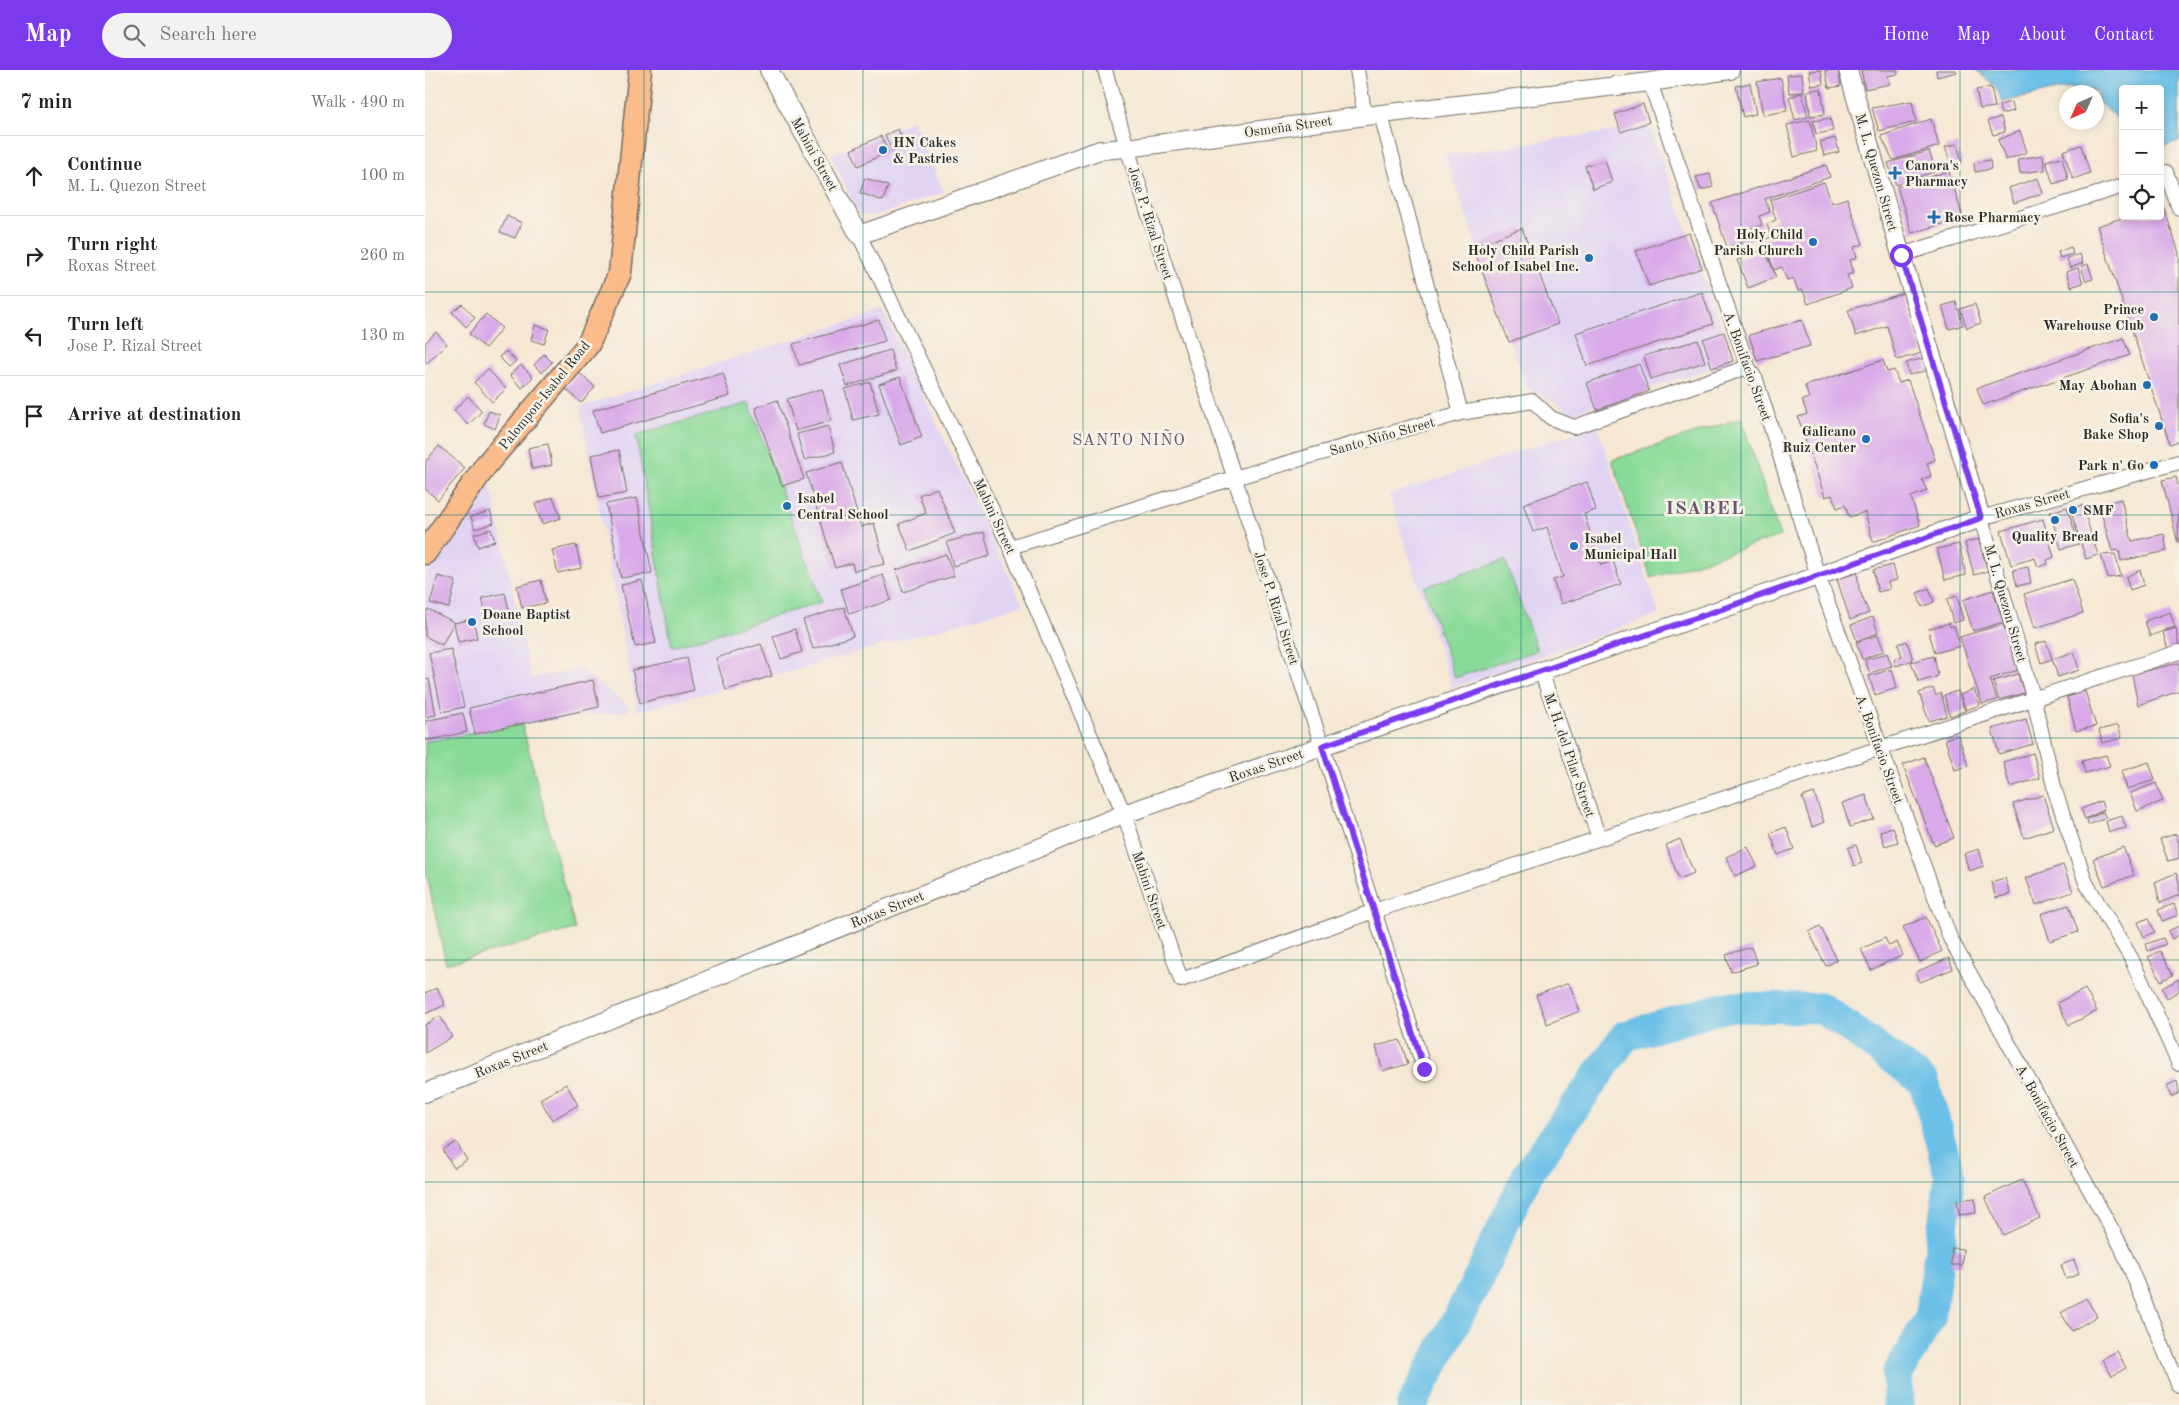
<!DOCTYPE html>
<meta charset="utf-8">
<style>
body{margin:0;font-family:"Old Standard TT",serif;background:#f2f2f2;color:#222}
.controls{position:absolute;right:15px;top:15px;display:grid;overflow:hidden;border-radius:5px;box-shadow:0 2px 8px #0003}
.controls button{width:45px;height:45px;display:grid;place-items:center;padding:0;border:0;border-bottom:1px solid #e0e0e0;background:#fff;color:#222;font:25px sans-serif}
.compass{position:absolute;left:1634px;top:15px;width:45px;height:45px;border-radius:50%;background:#fff;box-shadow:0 2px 8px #0003;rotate:225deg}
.stop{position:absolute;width:15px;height:15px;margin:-11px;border:4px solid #7c3aed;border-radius:50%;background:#fff}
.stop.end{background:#7c3aed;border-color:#fff;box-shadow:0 1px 5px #0008}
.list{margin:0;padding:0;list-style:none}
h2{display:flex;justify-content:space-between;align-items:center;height:65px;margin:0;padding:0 20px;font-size:21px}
h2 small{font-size:16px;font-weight:400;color:#767676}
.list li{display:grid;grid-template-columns:32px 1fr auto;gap:15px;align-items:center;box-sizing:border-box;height:80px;padding:0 20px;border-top:1px solid #e0e0e0}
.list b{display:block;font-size:19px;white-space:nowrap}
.list p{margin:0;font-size:16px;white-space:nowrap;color:#767676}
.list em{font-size:16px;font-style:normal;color:#767676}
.icon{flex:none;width:28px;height:28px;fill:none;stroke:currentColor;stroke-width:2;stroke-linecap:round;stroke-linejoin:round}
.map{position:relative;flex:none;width:1754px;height:1335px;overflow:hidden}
header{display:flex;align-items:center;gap:30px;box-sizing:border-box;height:70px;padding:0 25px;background:#7c3aed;color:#fff}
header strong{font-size:24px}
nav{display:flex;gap:28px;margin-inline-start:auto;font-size:18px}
.search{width:350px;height:45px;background:#f2f2f2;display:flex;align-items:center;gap:12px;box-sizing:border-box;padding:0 18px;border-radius:28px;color:#767676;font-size:19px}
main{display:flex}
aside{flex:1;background:#fff}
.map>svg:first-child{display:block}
.built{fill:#e1d4f3}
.green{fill:#89da99;stroke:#5a8262}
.water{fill:#6ac0e7;stroke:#4a7689}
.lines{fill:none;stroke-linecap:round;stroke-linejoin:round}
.river{stroke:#6ac0e7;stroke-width:31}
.building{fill:#d9a9e9}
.minor-casing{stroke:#726d66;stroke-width:16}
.tertiary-casing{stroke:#726d66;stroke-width:20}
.trunk-casing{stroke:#726d66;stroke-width:25}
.minor{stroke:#fff;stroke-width:14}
.tertiary{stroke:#fff;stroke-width:18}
.trunk{stroke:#f9bc8a;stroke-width:22}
.route{stroke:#7c3aed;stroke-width:6}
.grid{fill:none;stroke:#0f766e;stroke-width:1;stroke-opacity:0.55}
.poi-dot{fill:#1f6fb2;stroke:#f7f3e8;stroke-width:2}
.labels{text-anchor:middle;stroke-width:5;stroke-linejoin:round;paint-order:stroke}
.street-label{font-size:14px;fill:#2b2b2b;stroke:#f7f3e8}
.poi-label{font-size:14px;font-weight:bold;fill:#2b2b2b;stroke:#f7f3e8;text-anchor:start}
.quarter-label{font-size:16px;letter-spacing:1px;fill:#68576e;stroke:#f7f3e8}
.district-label{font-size:19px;font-weight:bold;letter-spacing:1px;fill:#68576e;stroke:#f7f3e8}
</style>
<header>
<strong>Map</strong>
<div class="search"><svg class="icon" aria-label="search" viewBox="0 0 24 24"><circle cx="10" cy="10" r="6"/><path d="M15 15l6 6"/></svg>Search here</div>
<nav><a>Home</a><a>Map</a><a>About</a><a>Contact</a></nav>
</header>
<main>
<aside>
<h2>7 min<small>Walk · 490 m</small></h2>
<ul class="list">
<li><svg class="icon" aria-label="ahead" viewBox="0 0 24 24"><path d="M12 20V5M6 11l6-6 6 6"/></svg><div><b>Continue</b><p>M. L. Quezon Street</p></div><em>100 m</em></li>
<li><svg class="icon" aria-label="right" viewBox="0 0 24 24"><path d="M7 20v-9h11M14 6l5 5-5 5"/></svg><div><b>Turn right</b><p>Roxas Street</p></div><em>260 m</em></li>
<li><svg class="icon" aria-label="left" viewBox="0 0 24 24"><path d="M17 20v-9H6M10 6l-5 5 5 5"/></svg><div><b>Turn left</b><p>Jose P. Rizal Street</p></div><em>130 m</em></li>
<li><svg class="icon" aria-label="arrive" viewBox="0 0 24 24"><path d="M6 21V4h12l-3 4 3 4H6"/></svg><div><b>Arrive at destination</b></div></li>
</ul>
</aside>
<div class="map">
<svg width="1754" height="1335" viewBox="0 0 1754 1335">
<rect width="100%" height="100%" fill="#f7f3e8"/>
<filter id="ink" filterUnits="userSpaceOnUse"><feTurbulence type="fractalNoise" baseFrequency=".02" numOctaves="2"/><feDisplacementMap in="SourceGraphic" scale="10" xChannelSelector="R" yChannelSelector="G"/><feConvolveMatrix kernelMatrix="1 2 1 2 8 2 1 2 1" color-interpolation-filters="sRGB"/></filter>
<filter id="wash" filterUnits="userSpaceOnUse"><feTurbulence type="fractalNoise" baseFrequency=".0096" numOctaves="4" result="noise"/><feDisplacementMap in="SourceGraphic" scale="20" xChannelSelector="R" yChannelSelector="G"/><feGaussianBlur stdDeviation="1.12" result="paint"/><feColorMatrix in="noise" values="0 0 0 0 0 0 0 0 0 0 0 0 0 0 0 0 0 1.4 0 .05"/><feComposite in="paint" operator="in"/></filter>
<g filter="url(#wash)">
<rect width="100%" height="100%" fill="#f6e8d4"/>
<path class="built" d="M488,50L519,122L451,146L434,145L406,85Z
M1225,56L1308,291L1147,343L1101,316L1020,85Z
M458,241L598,535L360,603L212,641L155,337Z
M1172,355L1234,544L1027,618L964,425Z
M65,413L106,608L154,599L203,635L205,641L97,654L0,672V504Z"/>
<path class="green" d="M324,333L397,532L247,577L211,365Z
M1316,348L1355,466L1226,508L1187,390Z
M1080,490L1112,580L1030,608L999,517Z
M97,654L150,859L21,894L0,797V672Z"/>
<path class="water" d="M1551,0H1754V72L1735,78V19H1698V65L1691,47L1672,31V22L1645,17L1578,32L1570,16Z"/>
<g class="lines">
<path class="river" d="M987,1335L1052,1211L1103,1103L1200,966L1301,937L1397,938L1499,1012L1525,1107L1505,1248L1472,1305L1473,1335"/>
</g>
<g id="blocks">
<path class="building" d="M1396,0L1398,14L1387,16L1384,1Z
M1400,0H1413L1416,16L1404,18Z
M1436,0H1472L1473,4L1463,6L1465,14L1440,19Z
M1511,0H1531L1532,2L1512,7Z
M1377,4L1379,22L1364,23L1362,5Z
M1356,8L1362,41L1338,45L1332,12Z
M1325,13L1331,44L1318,47L1311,16Z
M1566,17L1570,37L1555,39L1551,20Z
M1396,19L1400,44L1385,46L1382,21Z
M1377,23L1383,47L1370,50L1364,27Z
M1487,31L1491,52L1454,61L1447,38Z
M1587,32L1589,41L1576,44L1574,35Z
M1218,34L1224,52L1196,62L1190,44Z
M1576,47L1580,62L1568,65L1563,51Z
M1405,48L1408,61L1391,64L1388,51Z
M1506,49L1514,76L1468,90L1456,66Z
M1385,50L1392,81L1369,87L1362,55Z
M473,59L480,75L467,81L460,65Z
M1595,61L1602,82L1581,90L1573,70Z
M456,66L463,82L433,96L426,80Z
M1410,68L1414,82L1399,86L1395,72Z
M1532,74L1537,92L1526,94L1520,77Z
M1656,75L1665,103L1648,109L1638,81Z
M1504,81L1511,101L1471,115L1463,93Z
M1618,85L1620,100L1595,103L1593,89Z
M1637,87L1643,109L1628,114L1621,91Z
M1180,90L1187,112L1168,119L1160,96Z
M1565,90L1566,99L1550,102L1549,93Z
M1401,95L1405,107L1340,129L1345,142L1334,146L1337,155L1327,158L1330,168L1302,177L1287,133Z
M1524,101L1538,148L1487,163L1472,117Z
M1285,104L1288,117L1276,120L1271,107Z
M440,108L463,116L458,131L435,123Z
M1613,108L1618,123L1589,133L1584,118Z
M1399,112L1407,133L1422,128L1438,174L1429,177L1432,187L1425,190L1429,203L1422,205L1427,218L1383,234L1378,220L1373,221L1368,208L1362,210L1357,197L1349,200L1338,170L1346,167L1342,154L1351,150L1345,130Z
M1738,135L1754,183V371L1745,374L1672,156L1703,146H1735V136Z
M82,146L97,153L90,168L75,162Z
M1097,158L1133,254L1084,272L1048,177Z
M1264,163L1277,198L1224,216L1211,181Z
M1646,177L1648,184L1635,188L1633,182Z
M1340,179L1351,207L1323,218L1312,190Z
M1655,184L1658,193L1645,198L1642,188Z
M1663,194L1668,209L1661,211L1656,197Z
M1653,198L1658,213L1646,217L1641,202Z
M1277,222L1288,254L1162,296L1151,263Z
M1479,223L1497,283L1472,290L1462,256L1431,266L1423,240Z
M1531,232L1538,255L1524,259L1517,236Z
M37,234L50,248L41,257L27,242Z
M1550,234L1556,253L1542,258L1535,239Z
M61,244L77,258L60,278L44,264Z
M454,250L460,271L374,295L368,274Z
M1377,250L1385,276L1332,291L1324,265Z
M110,255L124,259L119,274L106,270Z
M11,262L22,274L2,293L0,291V273Z
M1299,262L1308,291L1287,298L1278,269Z
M1698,268L1705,285L1558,335L1552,318Z
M1273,270L1280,292L1226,309L1219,286Z
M465,280L471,301L422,316L415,295Z
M81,281L91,291L84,297L74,287Z
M119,284L127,292L117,303L109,295Z
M1499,288L1503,300L1484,305L1481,293Z
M1458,290L1462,302L1469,300L1474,313L1483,310L1510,390L1502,393L1506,406L1497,409L1502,421L1486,427L1495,455L1448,472L1440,442L1424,447L1420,435L1412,438L1407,425L1400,427L1373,347L1382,344L1377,330L1384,328L1380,316Z
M1214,294L1224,321L1172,340L1162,313Z
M96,295L108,307L97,318L85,305Z
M63,299L81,319L67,332L49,312Z
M154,303L170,317L156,333L140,318Z
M298,303L305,326L175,363L168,340Z
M475,307L497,367L476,375L454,314Z
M445,312L454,344L428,350L420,319Z
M397,319L406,351L371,361L362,329Z
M43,326L57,341L43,355L29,340Z
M352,330L379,409L357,416L330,338Z
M64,341L75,345L70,359L59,354Z
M403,356L410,382L379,390L372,364Z
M123,374L127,395L107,399L103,378Z
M14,376L40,398L13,430L0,419V392Z
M194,380L202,423L174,428L166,385Z
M417,392L436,457L449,453L460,494L429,501L427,493L410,498L381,403Z
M1751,407L1754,418L1753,473L1737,410Z
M1162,412L1171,440L1159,444L1176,495L1188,491L1196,514L1136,534L1128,510L1138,507L1122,457L1108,462L1098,434Z
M512,418L530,463L485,481L474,454L501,443L494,425Z
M128,427L136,448L117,454L110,434Z
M212,428L227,503L196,508L181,434Z
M1696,429L1707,471L1739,464L1742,481L1696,491L1694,480L1687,481L1674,435Z
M1657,435L1673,485L1661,489L1645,439Z
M1642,437L1654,474L1636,479L1625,442Z
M65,441L69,453L50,459L46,447Z
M1618,449L1629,487L1622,490L1623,494L1613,497L1610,488L1586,495L1576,461Z
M66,459L70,471L53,477L49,464Z
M559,462L565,486L528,496L522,472Z
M1553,469L1563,501L1549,505L1540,473Z
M1534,474L1541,505L1520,510L1512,479Z
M151,475L156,498L133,503L127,480Z
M521,484L529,506L478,522L471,500Z
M1690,484L1696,506L1683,508L1676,485Z
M1468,495L1472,510L1463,512L1465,519L1453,522L1448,500Z
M1603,497L1606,513L1592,516L1588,500Z
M1715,500L1719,515L1705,520L1701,507Z
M1432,503L1434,519L1444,543L1425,550L1412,509Z
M458,505L466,530L424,544L416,519Z
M13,506L31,511L24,538L5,533Z
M1647,509L1658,543L1610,558L1599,524Z
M116,510L121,533L97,538L92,516Z
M217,510L231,573L210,577L196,515Z
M1504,518L1509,532L1497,537L1492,523Z
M1568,520L1578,552L1548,561L1538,530Z
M80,523L85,544L62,549L57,528Z
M1532,526L1538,550L1528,553L1522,529Z
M419,537L428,566L388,579L378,550Z
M3,539L29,552L17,575L0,566V545Z
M1745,542L1750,557L1725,566L1720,551Z
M1448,547L1453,563L1432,571L1426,555Z
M48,549L52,568L33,572L29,553Z
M1524,553L1525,557L1529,555L1535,576L1510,583L1503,559Z
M1578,554L1593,600L1565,609L1572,630L1557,634L1535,567Z
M1751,558L1754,577L1743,580L1738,562Z
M370,559L377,582L356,589L348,566Z
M1453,565L1459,581L1437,589L1431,572Z
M1482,571L1488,590L1471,596L1469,589L1477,586L1473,574Z
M1621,571L1627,589L1616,593L1610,574Z
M336,574L347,606L301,620L291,588Z
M26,579L39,637L17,642L4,583Z
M1649,582L1654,600L1633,607L1627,589Z
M1462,583L1467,596L1445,603L1440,590Z
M1509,586L1513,606L1494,612L1486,592Z
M262,588L269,620L215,633L207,600Z
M1754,593V621L1713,635L1707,604Z
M1467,599L1472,618L1450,625L1444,606Z
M1593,604L1599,623L1574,630L1568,611Z
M4,609L11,645L0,647V610Z
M168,610L174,637L50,664L44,638Z
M1508,618L1511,626L1516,623L1522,646L1504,651L1494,623Z
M1549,619L1555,635L1541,640L1535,625Z
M1533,621L1540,641L1525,646L1519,625Z
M1660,621L1671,656L1651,661L1642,627Z
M38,643L42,662L0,671V651Z
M1601,649L1608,674L1574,684L1567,659Z
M1693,655L1697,668L1677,673L1674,660Z
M1533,665L1543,696L1530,700L1520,669Z
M1608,683L1615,708L1585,717L1578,692Z
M1681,685L1685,696L1660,703L1657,691Z
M1499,687L1529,768L1509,775L1478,695Z
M1724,692L1730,710L1702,719L1696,701Z
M1731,713L1738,731L1712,741L1705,723Z
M1389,723L1399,752L1387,757L1377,727Z
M1441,725L1449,749L1425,757L1417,733Z
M1618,725L1629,758L1599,768L1588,734Z
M1676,731L1679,740L1660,749L1656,739Z
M1678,742L1681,748L1663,755L1662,749Z
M1697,746L1701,758L1684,762L1681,751Z
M1361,757L1369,779L1353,785L1345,763Z
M1468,757L1473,772L1460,776L1455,761Z
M1751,764L1754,773V788L1743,791L1735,769Z
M1255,769L1269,803L1254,809L1241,775Z
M1431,775L1437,793L1429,796L1423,778Z
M1323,777L1332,796L1310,806L1301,787Z
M1698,777L1709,805L1679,816L1668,789Z
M1554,779L1559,796L1544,801L1539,784Z
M1638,795L1648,822L1611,835L1601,808Z
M1751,803L1754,812V825L1735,833L1730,812Z
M1580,808L1585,824L1571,828L1566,812Z
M1749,834L1753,845L1737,851L1733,840Z
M1644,835L1653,862L1625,871L1616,844Z
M1501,847L1517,881L1495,892L1478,857Z
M1724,848L1730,862L1719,867L1713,852Z
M1395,856L1412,890L1401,896L1384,862Z
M1754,856V865L1747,869L1743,861Z
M1460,868L1464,876L1472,872L1478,885L1446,900L1436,879Z
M1738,868L1741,874L1723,881L1721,874Z
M1326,877L1332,894L1306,902L1301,885Z
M1735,881L1748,905L1736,911L1723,887Z
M1524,888L1528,899L1495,912L1491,902Z
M1754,909V921L1742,928L1737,918Z
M1144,913L1155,941L1122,954L1111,925Z
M12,918L20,935L0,944V923Z
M1660,919L1672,941L1644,955L1632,933Z
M15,946L27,967L0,983V955Z
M975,970L983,994L958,1001L951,976Z
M1752,1011L1754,1023L1746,1027L1741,1016Z
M141,1014L153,1035L127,1050L115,1029Z
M31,1072L42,1090L29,1098L18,1080Z
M1597,1110L1615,1148L1578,1165L1560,1127Z
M1550,1128L1551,1143L1534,1145L1532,1130Z
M1527,1178L1538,1179L1537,1195H1526Z
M1649,1190L1654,1204L1641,1209L1636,1195Z
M1661,1228L1672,1246L1647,1261L1636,1243Z
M1692,1281L1701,1298L1687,1306L1677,1289Z"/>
</g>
</g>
<g filter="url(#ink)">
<use href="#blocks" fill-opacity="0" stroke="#726d66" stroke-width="1"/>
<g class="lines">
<defs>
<path id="minor" d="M680,0L702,78L897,676L999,999
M932,0L940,46
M1225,12L1323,297L1331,310L1393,506L1525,868L1696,1176L1754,1316
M956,45L1036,343
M1735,104L1741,102L1754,138
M434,165L585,477L699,744L756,910L949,841L1754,582
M1476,185L1698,116
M1754,392L1556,448L1609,630L1630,721L1661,813L1706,888L1754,994
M585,477L809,408L1036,343L1108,331L1126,348L1149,357L1323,297
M1116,601L1174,768"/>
<path id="tertiary" d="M344,0L434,165L675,80L702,78L940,46L1225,12L1305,0
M0,1023L699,744L1393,506L1556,448L1476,185L1423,0"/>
<path id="trunk" d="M0,483L61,395L163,275L195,203L215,0"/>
</defs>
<use href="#minor" class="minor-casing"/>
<use href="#tertiary" class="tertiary-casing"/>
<use href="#trunk" class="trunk-casing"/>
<use href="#minor" class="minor"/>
<use href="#tertiary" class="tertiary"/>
<use href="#trunk" class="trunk"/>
</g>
</g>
<g class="lines" filter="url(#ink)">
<path class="route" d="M999,999L897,676L1393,506L1556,448L1476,185"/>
</g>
<path class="grid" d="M219,0V1335M438,0V1335M658,0V1335M877,0V1335M1096,0V1335M1316,0V1335M1535,0V1335M0,222H1754M0,445H1754M0,668H1754M0,890H1754M0,1112H1754"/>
<g class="poi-dot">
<circle cx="458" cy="80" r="5"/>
<path d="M1467.5 95.5h5v5h5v5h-5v5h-5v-5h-5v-5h5z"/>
<path d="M1506.5 139.5h5v5h5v5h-5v5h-5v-5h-5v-5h5z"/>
<circle cx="1388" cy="172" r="5"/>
<circle cx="1164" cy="188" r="5"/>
<circle cx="1729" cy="247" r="5"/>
<circle cx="1722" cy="315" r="5"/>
<circle cx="1734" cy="356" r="5"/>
<circle cx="1441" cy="369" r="5"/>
<circle cx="1729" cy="395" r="5"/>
<circle cx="362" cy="436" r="5"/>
<circle cx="1648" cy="440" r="5"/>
<circle cx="1630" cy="450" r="5"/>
<circle cx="1149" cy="476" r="5"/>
<circle cx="47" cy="552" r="5"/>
</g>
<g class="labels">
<g class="street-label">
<text transform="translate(863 56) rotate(-8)" y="5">Osmeña Street</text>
<text transform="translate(390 84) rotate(61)" y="5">Mabini Street</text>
<text transform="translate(1452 102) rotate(74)" y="5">M. L. Quezon Street</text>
<text transform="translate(726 153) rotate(72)" y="5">Jose P. Rizal Street</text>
<text transform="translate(1323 296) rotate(70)" y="5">A. Bonifacio Street</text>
<text transform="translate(119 325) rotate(-51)" y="5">Palompon-Isabel Road</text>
<text transform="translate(957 366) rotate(-16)" y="5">Santo Niño Street</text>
<text transform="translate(1607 433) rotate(-16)" y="5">Roxas Street</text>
<text transform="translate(570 446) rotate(65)" y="5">Mabini Street</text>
<text transform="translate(1581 533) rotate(74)" y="5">M. L. Quezon Street</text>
<text transform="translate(852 538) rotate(72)" y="5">Jose P. Rizal Street</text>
<text transform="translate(1455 679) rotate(70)" y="5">A. Bonifacio Street</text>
<text transform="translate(1145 685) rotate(71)" y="5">M. H. del Pilar Street</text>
<text transform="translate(841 695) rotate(-19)" y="5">Roxas Street</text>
<text transform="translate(725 820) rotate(71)" y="5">Mabini Street</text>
<text transform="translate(462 839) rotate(-22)" y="5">Roxas Street</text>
<text transform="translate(86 989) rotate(-22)" y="5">Roxas Street</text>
<text transform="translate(1623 1046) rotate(61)" y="5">A. Bonifacio Street</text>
</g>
<g class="poi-label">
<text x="468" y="77">HN Cakes<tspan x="468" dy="16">&amp; Pastries</tspan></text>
<text x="1480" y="100">Canora's<tspan x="1480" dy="16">Pharmacy</tspan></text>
<text x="1519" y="152">Rose Pharmacy</text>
<text x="1378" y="169" text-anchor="end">Holy Child<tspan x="1378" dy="16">Parish Church</tspan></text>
<text x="1154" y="185" text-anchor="end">Holy Child Parish<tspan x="1154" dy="16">School of Isabel Inc.</tspan></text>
<text x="1719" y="244" text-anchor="end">Prince<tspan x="1719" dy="16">Warehouse Club</tspan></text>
<text x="1712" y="320" text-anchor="end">May Abohan</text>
<text x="1724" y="353" text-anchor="end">Sofia's<tspan x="1724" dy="16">Bake Shop</tspan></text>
<text x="1431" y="366" text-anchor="end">Galicano<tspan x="1431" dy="16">Ruiz Center</tspan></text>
<text x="1719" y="400" text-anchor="end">Park n' Go</text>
<text x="372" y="433">Isabel<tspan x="372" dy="16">Central School</tspan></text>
<text x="1658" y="445">SMF</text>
<text x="1630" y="471" text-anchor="middle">Quality Bread</text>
<text x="1159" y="473">Isabel<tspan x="1159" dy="16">Municipal Hall</tspan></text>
<text x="57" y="549">Doane Baptist<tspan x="57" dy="16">School</tspan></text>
</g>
<g class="quarter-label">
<text x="704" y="375">SANTO NIÑO</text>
</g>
<g class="district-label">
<text x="1280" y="444">ISABEL</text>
</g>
</g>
</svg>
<div class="controls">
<button>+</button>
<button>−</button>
<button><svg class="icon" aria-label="locate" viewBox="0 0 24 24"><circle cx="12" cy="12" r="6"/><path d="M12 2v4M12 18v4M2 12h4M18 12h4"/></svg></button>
</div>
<svg class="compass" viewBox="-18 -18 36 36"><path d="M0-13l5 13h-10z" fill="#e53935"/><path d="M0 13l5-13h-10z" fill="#767676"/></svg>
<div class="stop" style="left:1476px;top:185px"></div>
<div class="stop end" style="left:999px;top:999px"></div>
</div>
</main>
